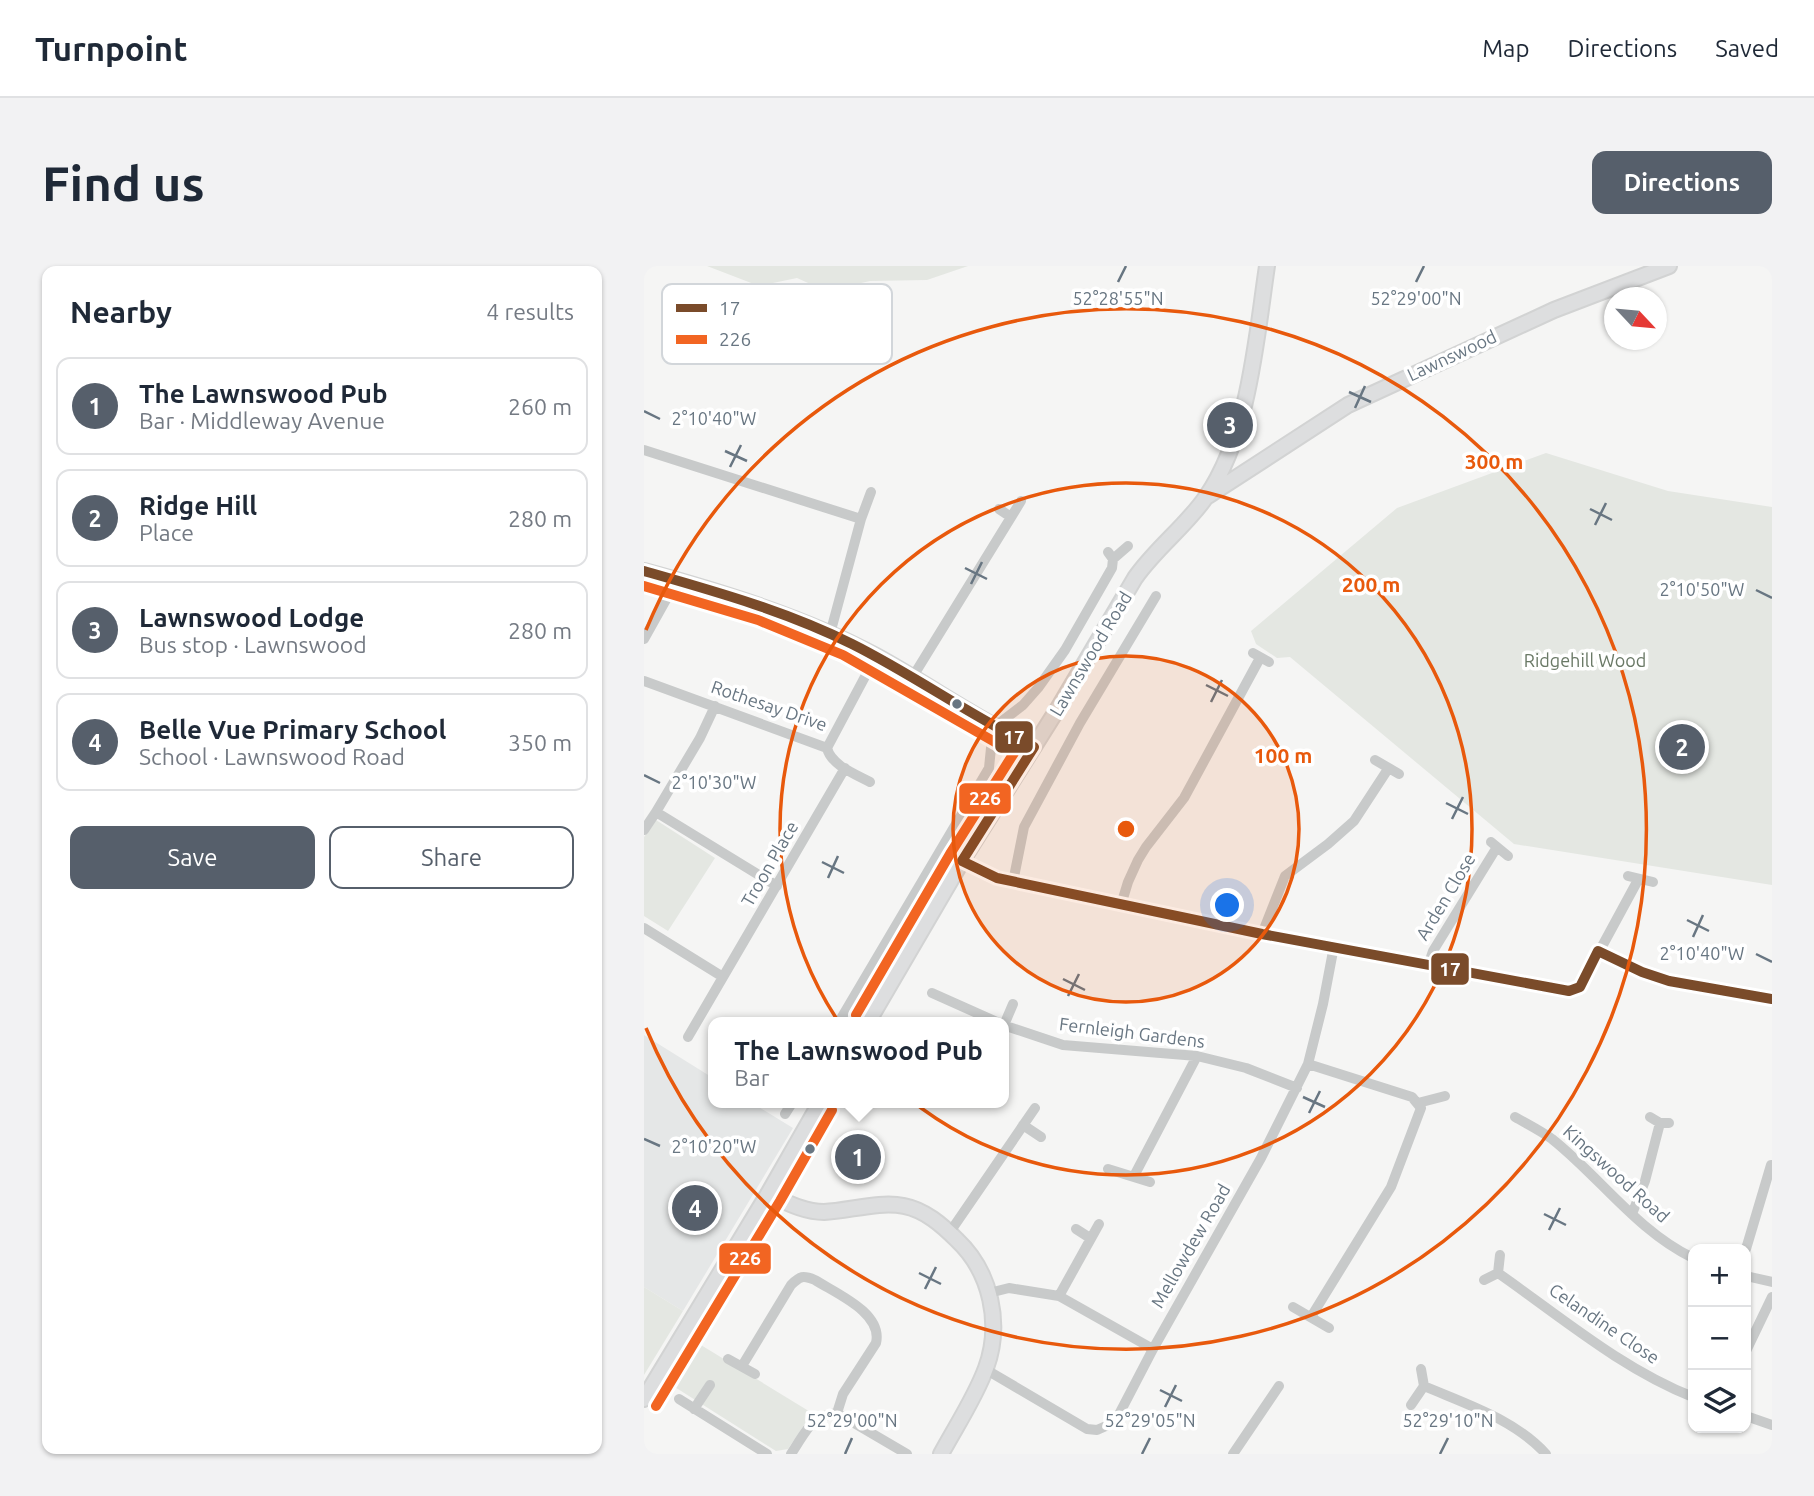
<!DOCTYPE html>
<meta charset="utf-8">
<style>
body{margin:0;font-family:Ubuntu,sans-serif;background:#f2f2f3;color:#1f2937}
.controls{position:absolute;right:21px;bottom:21px;display:grid;overflow:hidden;border-radius:14px;box-shadow:0 2px 5px #0004}
.controls button{width:63px;height:63px;display:grid;place-items:center;padding:0;border:0;border-bottom:2px solid #e0e1e3;background:#fff;color:#1f2937;font:35px sans-serif}
.compass{position:absolute;left:960px;top:21px;width:63px;height:63px;border-radius:50%;background:#fff;box-shadow:0 2px 5px #0004;rotate:116deg}
.you{position:absolute;left:584px;top:640px;width:24px;height:24px;margin:-18px;border:5px solid #fff;border-radius:50%;background:#1a73e8;box-shadow:0 0 0 10px #1a73e833}
.badge{display:grid;place-items:center;width:46px;height:46px;border-radius:50%;background:#565f6b;color:#fff;font-size:23px;font-weight:700}
.pin{position:absolute;translate:-50% -50%;border:4px solid #fff;box-shadow:0 2px 7px #0006}
.popup{position:absolute;left:64px;top:751px;width:301px;height:91px;box-sizing:border-box;display:grid;place-content:center;border-radius:14px;background:#fff;filter:drop-shadow(0 2px 5px #0005);font-size:23px;white-space:nowrap;color:#747a83}
.popup b{font-size:26px;color:#1f2937}
.popup::after{content:'';position:absolute;left:50%;top:100%;margin-left:-14px;border:14px solid transparent;border-top-color:#fff}
.list{margin:0;padding:0;list-style:none}
h2{display:flex;justify-content:space-between;align-items:center;height:91px;margin:0;padding:0 28px;font-size:30px}
h2 small{font-size:23px;font-weight:400;color:#747a83}
.list li{display:grid;grid-template-columns:46px 1fr auto;gap:21px;align-items:center;box-sizing:border-box;height:98px;margin:0 14px 14px;padding:0 14px;border:2px solid #e0e1e3;border-radius:14px}
.list b{display:block;font-size:26px;white-space:nowrap}
.list p{margin:0;font-size:23px;white-space:nowrap;color:#747a83}
.list em{font-size:23px;font-style:normal;color:#747a83}
.actions{display:flex;gap:14px;padding:21px 28px}
.actions a{flex:1;padding:16px 0;border:2px solid #565f6b;border-radius:14px;text-align:center;font-size:24px;color:#565f6b}
.actions .main{background:#565f6b;color:#fff}
.icon{flex:none;width:38px;height:38px;fill:none;stroke:currentColor;stroke-width:2;stroke-linecap:round;stroke-linejoin:round}
.map{position:relative;flex:none;width:1128px;height:1188px;overflow:hidden;border-radius:14px}
header{display:flex;align-items:center;gap:42px;box-sizing:border-box;height:98px;padding:0 35px;background:#fff;border-bottom:2px solid #e0e1e3}
header strong{font-size:33px}
nav{display:flex;gap:38px;margin-inline-start:auto;font-size:24px}
.intro{display:flex;align-items:center;justify-content:space-between;box-sizing:border-box;height:168px;padding:0 42px}
h1{margin:0;font-size:49px}
.button{padding:18px 32px;border-radius:14px;background:#565f6b;color:#fff;font-size:24px;font-weight:700}
main{display:flex;gap:42px;padding:0 42px}
aside{flex:1;background:#fff;border-radius:14px;box-shadow:0 2px 5px #0004}
.map>svg:first-child{display:block}
.built{fill:#e5e7e7}
.green{fill:#e4e7e2}
.lines{fill:none;stroke-linecap:round;stroke-linejoin:round}
.secondary-casing{stroke:#d2d3d3;stroke-width:18}
.street{stroke:#c8caca;stroke-width:10}
.secondary{stroke:#dddedf;stroke-width:14}
.bus-1-casing{stroke:#fff;stroke-width:16}
.bus-2-casing{stroke:#fff;stroke-width:16}
.bus-1{stroke:#7a4b2a;stroke-width:10}
.bus-2{stroke:#f26522;stroke-width:10}
.ticks{fill:none;stroke:#687682;stroke-width:2.5}
.ring{fill:none;stroke:#e8590c;stroke-width:3.5}
.bus-dot{fill:#687682;stroke:#fff;stroke-width:2.5}
.labels{text-anchor:middle;stroke-width:7;stroke-linejoin:round;paint-order:stroke}
.street-label{font-size:18px;fill:#687682;stroke:#fff}
.park-label{font-size:18px;fill:#6a7966;stroke:#fff}
.key{fill:#fff;stroke:#d2d6da;stroke-width:2}
.key-label{font-size:19px;fill:#687682}
.ticks-label{font-size:18px;text-anchor:middle;fill:#687682;stroke:#fff;stroke-width:7;stroke-linejoin:round;paint-order:stroke}
.centre{fill:#e8590c;stroke:#fff;stroke-width:3.5}
.ring-label{font-size:21px;text-anchor:middle;font-weight:bold;fill:#e8590c;stroke:#fff;stroke-width:7;stroke-linejoin:round;paint-order:stroke}
.line-badge{stroke:#fff;stroke-width:2.5}
.badge-label{font-size:19px;text-anchor:middle;font-weight:bold;fill:#fff}
</style>
<header>
<strong>Turnpoint</strong>
<nav><a>Map</a><a>Directions</a><a>Saved</a></nav>
</header>
<div class="intro"><h1>Find us</h1><a class="button">Directions</a></div>
<main>
<aside>
<h2>Nearby<small>4 results</small></h2>
<ul class="list">
<li><span class="badge">1</span><div><b>The Lawnswood Pub</b><p>Bar · Middleway Avenue</p></div><em>260 m</em></li>
<li><span class="badge">2</span><div><b>Ridge Hill</b><p>Place</p></div><em>280 m</em></li>
<li><span class="badge">3</span><div><b>Lawnswood Lodge</b><p>Bus stop · Lawnswood</p></div><em>280 m</em></li>
<li><span class="badge">4</span><div><b>Belle Vue Primary School</b><p>School · Lawnswood Road</p></div><em>350 m</em></li>
</ul>
<div class="actions"><a class="main">Save</a><a>Share</a></div>
</aside>
<div class="map">
<svg width="1128" height="1188" viewBox="0 0 1128 1188">
<rect width="100%" height="100%" fill="#f5f5f4"/>
<path class="built" d="M0,769L69,812V837H108L149,862L39,1045L0,1021Z"/>
<path class="green" d="M63,0H324L283,14L226,15L182,25L153,12L115,20Z
M902,187L1024,225L1128,241V619L870,578L646,391L633,392L612,378L607,365L753,242Z
M12,554L71,592L24,665L0,650V571Z
M0,1021L39,1045L0,1109Z
M52,1076L168,1147L144,1183L132,1185L26,1118Z"/>
<g class="lines">
<defs>
<path id="secondary" d="M564,230L704,139L910,44L1025,0
M0,305C77,326 162,352 232,390C285,419 335,455 390,481
M224,756L318,595L413,444L491,312C512,282 542,260 562,231C605,169 612,74 623,0
M124,928C142,936 160,946 180,946C205,945 235,935 260,940C281,944 298,959 313,974C347,1006 358,1058 342,1102C331,1132 312,1160 297,1188
M0,1133L124,928L176,837"/>
</defs>
<use href="#secondary" class="secondary-casing"/>
<path class="street" d="M0,184L217,253
M355,243L367,251
M464,286L469,293L484,280
M186,368L217,253L227,226
M0,373L33,314
M609,387L625,396
M268,412L377,235
M0,415L183,482L232,390
M71,440L56,472L12,546L133,620
M183,482C187,499 211,508 226,516
M731,494L755,508
M0,564L12,546
M847,576L864,590
M318,595L353,612L369,616L618,668L690,680L784,700L925,725L936,721L994,614
M984,610L1009,616
M369,616L380,561L436,457L512,330
M477,639L484,616L494,594L502,581L540,532L616,392
M0,662L79,711
M618,668L641,610L684,578L710,555L744,503
M954,685L998,706L1025,715L1128,733
M784,700L789,685L853,581
M288,727L353,756
M195,756L345,502L349,462L379,439L394,422L421,384L468,302L469,293
M359,759L419,779L553,790L602,802L653,822
M360,759L369,738
M44,771L201,502
M664,798L768,831L777,842L747,921L667,1051
M774,837L801,830
M141,848L148,837
M871,851C883,858 897,865 908,873C956,911 993,965 1049,992
M1006,851L1016,857H1025
M379,859L397,871
M464,903L506,916
M490,910L553,790
M988,948L1001,915L1016,857
M432,963L446,972
M306,966L391,842
M1102,983L1127,899
M856,989L854,1007C917,1051 978,1103 1049,1131
M1102,1010L1128,1016
M840,1014L854,1007
M345,1027L365,1022L415,1030L509,1083
M415,1030L455,958
M649,1041L685,1062
M1102,1085L1128,1031
M84,1093L111,1108
M98,1100L147,1019C156,1010 159,1009 171,1014C193,1028 239,1047 232,1077L199,1128L193,1147
M341,1103L443,1163L453,1164L471,1156L509,1083L617,892L664,798L679,738L690,680
M777,1103L780,1120C822,1138 870,1153 902,1188
M35,1133L123,1188
M767,1139L780,1120
M50,1143L66,1119
M1102,1150L1128,1159
M147,1188C162,1166 165,1151 193,1147L263,1188
M589,1188L635,1120"/>
<use href="#secondary" class="secondary"/>
<defs>
<path id="bus-1" d="M0,305C70,325 142,345 208,378C270,409 327,450 390,481L318,595L353,612L618,668L925,725L936,721L954,685L998,706L1025,715L1128,733"/>
<path id="bus-2" d="M0,320L114,354L199,389L370,487L306,588L212,749
M12,1140L136,935L188,844"/>
</defs>
<use href="#bus-1" class="bus-1-casing"/>
<use href="#bus-2" class="bus-2-casing"/>
<use href="#bus-1" class="bus-1"/>
<use href="#bus-2" class="bus-2"/>
</g>
<path class="ticks" d="M474,16L482,0M772,16L780,0M705,126L727,136M711,142L721,120M0,145L16,153M81,185L103,195M86,201L97,179M946,243L968,254M951,259L962,237M321,302L343,313M327,318L338,296M1112,324L1128,332M562,419L584,430M567,436L578,414M0,509L16,517M802,537L824,548M808,553L819,531M178,596L200,607M184,612L194,590M1043,654L1065,665M1049,671L1059,649M1112,688L1128,696M419,713L441,724M424,730L435,708M659,831L681,841M665,847L676,825M0,873L16,880M900,948L922,959M905,964L916,942M275,1007L297,1018M281,1023L292,1001M516,1124L538,1135M521,1141L532,1119M201,1188L208,1172M498,1188L506,1172M796,1188L804,1172"/>
<circle cx="482" cy="563" r="173" fill="#e8590c" fill-opacity=".12"/>
<g class="ring">
<circle cx="482" cy="563" r="173"/>
<circle cx="482" cy="563" r="346"/>
<path d="M2 364A520 520 0 1 1 2 762"/>
</g>
<g class="bus-dot">
<circle cx="313" cy="438" r="6"/>
<circle cx="166" cy="883" r="6"/>
</g>
<g class="labels">
<g class="street-label">
<text transform="translate(808 90) rotate(-25)" y="6">Lawnswood</text>
<text transform="translate(447 388) rotate(-59)" y="6">Lawnswood Road</text>
<text transform="translate(125 440) rotate(19)" y="6">Rothesay Drive</text>
<text transform="translate(126 598) rotate(-60)" y="6">Troon Place</text>
<text transform="translate(802 631) rotate(-59)" y="6">Arden Close</text>
<text transform="translate(488 767) rotate(7)" y="6">Fernleigh Gardens</text>
<text transform="translate(972 908) rotate(42)" y="6">Kingswood Road</text>
<text transform="translate(547 980) rotate(-60)" y="6">Mellowdew Road</text>
<text transform="translate(960 1058) rotate(34)" y="6">Celandine Close</text>
</g>
<g class="park-label">
<text x="941" y="401">Ridgehill Wood</text>
</g>
</g>
<rect x="18" y="18" width="230" height="80" rx="10" class="key"/>
<rect x="32" y="38" width="31" height="8" fill="#7a4b2a"/>
<rect x="32" y="69" width="31" height="9" fill="#f26522"/>
<g class="key-label">
<text x="75" y="49">17</text>
<text x="75" y="80">226</text>
</g>
<g class="ticks-label">
<text x="474" y="39">52°28'55"N</text>
<text x="772" y="39">52°29'00"N</text>
<text x="70" y="159">2°10'40"W</text>
<text x="1058" y="330">2°10'50"W</text>
<text x="70" y="523">2°10'30"W</text>
<text x="1058" y="694">2°10'40"W</text>
<text x="70" y="887">2°10'20"W</text>
<text x="208" y="1161">52°29'00"N</text>
<text x="506" y="1161">52°29'05"N</text>
<text x="804" y="1161">52°29'10"N</text>
</g>
<circle cx="482" cy="563" r="10" class="centre"/>
<g class="ring-label">
<text x="850" y="203">300 m</text>
<text x="727" y="326">200 m</text>
<text x="639" y="497">100 m</text>
</g>
<g class="line-badge">
<rect x="350" y="454" width="40" height="34" rx="7" fill="#7a4b2a"/>
<rect x="314" y="516" width="54" height="33" rx="7" fill="#f26522"/>
<rect x="786" y="686" width="40" height="34" rx="7" fill="#7a4b2a"/>
<rect x="74" y="976" width="54" height="33" rx="7" fill="#f26522"/>
</g>
<g class="badge-label">
<text x="370" y="478">17</text>
<text x="341" y="539">226</text>
<text x="806" y="710">17</text>
<text x="101" y="999">226</text>
</g>
</svg>
<div class="controls">
<button>+</button>
<button>−</button>
<button><svg class="icon" aria-label="layers" viewBox="0 0 24 24"><path d="M12 4l9 5-9 5-9-5zM3 14l9 5 9-5"/></svg></button>
</div>
<svg class="compass" viewBox="-18 -18 36 36"><path d="M0-13l5 13h-10z" fill="#e53935"/><path d="M0 13l5-13h-10z" fill="#747a83"/></svg>
<div class="you"></div>
<div class="pin badge" style="left:214px;top:891px">1</div>
<div class="popup"><b>The Lawnswood Pub</b>Bar</div>
<div class="pin badge" style="left:1038px;top:481px">2</div>
<div class="pin badge" style="left:586px;top:159px">3</div>
<div class="pin badge" style="left:51px;top:942px">4</div>
</div>
</main>
